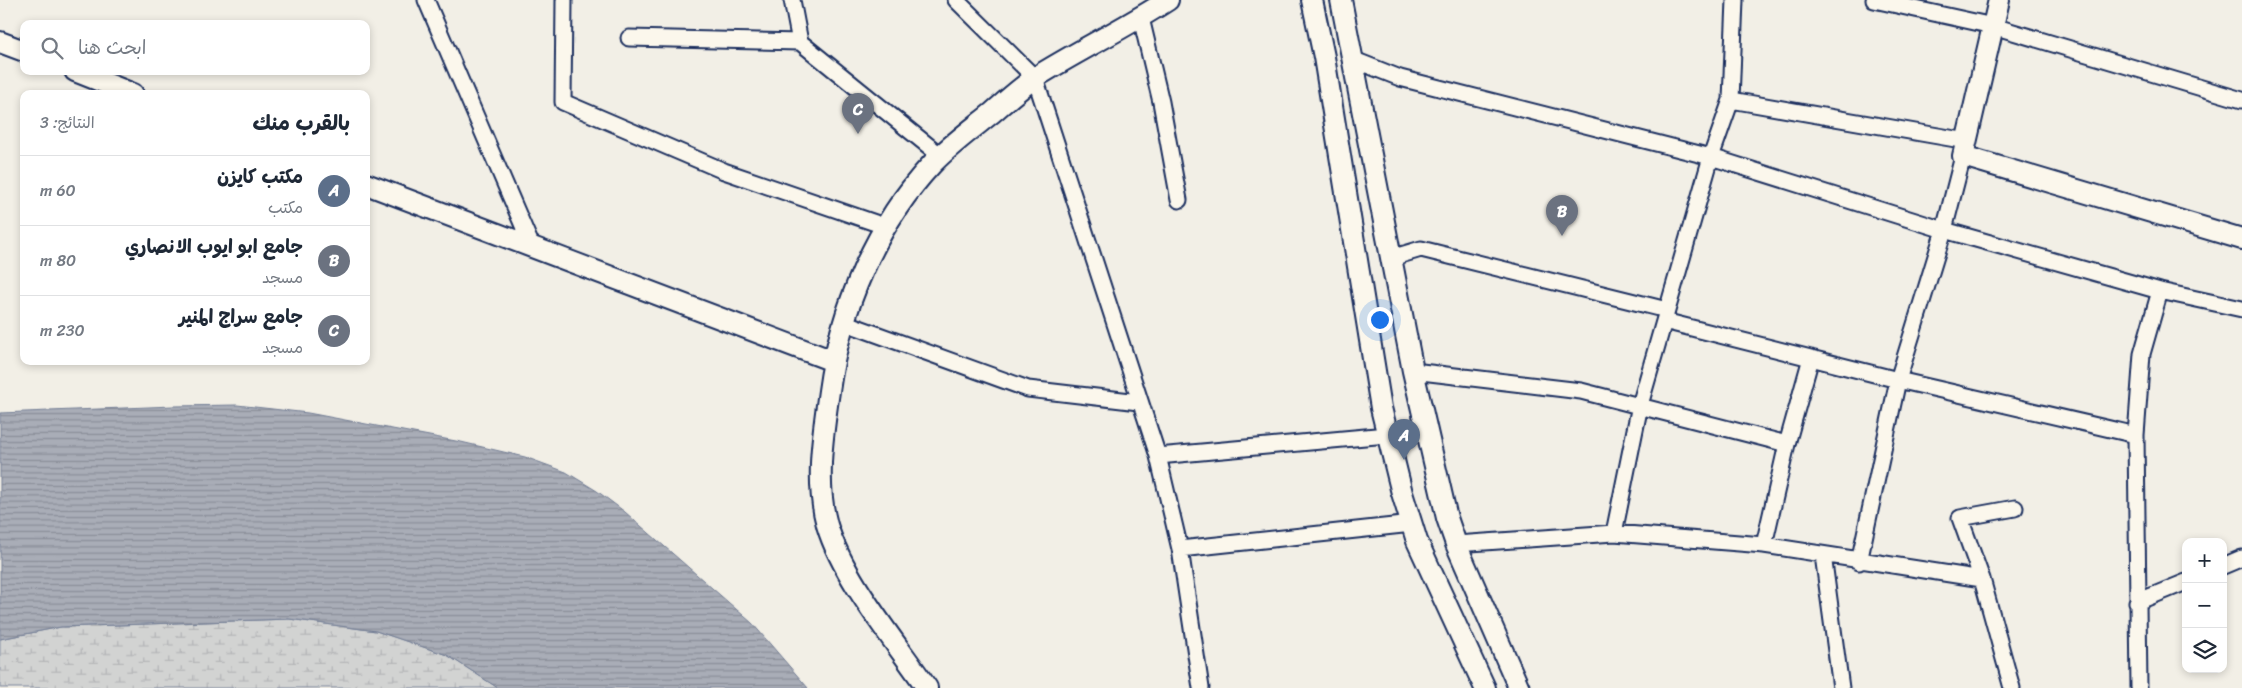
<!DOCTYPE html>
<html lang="ar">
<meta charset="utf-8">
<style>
body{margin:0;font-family:Sriracha,"Playpen Sans Arabic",sans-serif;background:#f2f2f3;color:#1f2937;direction:rtl}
.controls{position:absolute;right:15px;bottom:15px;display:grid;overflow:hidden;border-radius:10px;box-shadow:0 2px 8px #0003}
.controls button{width:45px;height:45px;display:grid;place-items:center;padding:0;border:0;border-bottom:1px solid #e0e1e3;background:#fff;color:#1f2937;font:25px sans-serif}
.you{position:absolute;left:1379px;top:319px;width:18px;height:18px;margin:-12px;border:4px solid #fff;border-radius:50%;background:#1a73e8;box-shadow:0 0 0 8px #1a73e833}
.badge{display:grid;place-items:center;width:32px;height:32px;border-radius:50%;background:#c8321e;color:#fff;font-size:16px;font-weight:700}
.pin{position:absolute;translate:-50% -41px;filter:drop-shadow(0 1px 2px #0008)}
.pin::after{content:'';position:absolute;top:26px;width:18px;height:15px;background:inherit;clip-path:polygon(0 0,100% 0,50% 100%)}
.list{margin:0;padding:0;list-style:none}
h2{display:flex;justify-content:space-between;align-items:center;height:65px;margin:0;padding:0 20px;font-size:21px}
h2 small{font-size:16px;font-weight:400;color:#747a83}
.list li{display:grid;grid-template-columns:32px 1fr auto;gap:15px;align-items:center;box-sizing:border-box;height:70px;padding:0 20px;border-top:1px solid #e0e1e3}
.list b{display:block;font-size:19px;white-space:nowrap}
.list p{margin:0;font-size:16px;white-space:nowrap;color:#747a83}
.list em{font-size:16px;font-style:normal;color:#747a83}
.icon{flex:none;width:28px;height:28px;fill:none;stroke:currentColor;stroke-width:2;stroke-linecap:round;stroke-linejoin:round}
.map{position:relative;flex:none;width:2242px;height:688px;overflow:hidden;direction:ltr}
.search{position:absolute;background:#fff;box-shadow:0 2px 8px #0003;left:20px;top:20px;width:350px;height:55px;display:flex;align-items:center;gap:12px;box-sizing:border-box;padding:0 18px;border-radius:10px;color:#747a83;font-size:19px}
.panel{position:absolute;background:#fff;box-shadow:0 2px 8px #0003;left:20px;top:90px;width:350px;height:275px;border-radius:10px;direction:rtl}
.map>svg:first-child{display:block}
.wetland{fill:url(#wetland-marsh);stroke:#768198}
.water{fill:url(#water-rules);stroke:#707b93}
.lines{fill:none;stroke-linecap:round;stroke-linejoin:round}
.street-casing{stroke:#1b2f5e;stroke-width:19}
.secondary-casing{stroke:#1b2f5e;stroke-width:24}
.street{stroke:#fbf7ec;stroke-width:15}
.secondary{stroke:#fbf7ec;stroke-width:20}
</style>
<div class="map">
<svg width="2242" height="688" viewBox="0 0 2242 688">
<defs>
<pattern id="wetland-marsh" width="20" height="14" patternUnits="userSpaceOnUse" patternTransform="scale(1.25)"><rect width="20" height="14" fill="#d2d3d2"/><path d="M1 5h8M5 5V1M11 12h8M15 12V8" fill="none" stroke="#b4b5b7"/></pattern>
<pattern id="water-rules" width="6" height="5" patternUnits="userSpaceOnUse" patternTransform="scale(1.25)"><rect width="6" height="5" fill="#a9adb7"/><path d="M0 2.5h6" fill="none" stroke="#898d98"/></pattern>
</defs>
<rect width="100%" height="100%" fill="#f2efe6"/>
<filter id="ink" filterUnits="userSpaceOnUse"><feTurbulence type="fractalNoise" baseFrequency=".02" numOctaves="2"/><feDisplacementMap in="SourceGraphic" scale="10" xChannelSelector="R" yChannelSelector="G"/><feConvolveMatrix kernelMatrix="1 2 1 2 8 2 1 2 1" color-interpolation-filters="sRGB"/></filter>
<g filter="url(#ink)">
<path class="wetland" d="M289,619L376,631L447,655L498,688H0V639L61,627Z"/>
<path class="water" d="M237,405L308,413L461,442L525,457L566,472L597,491L625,512L752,623L808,688H498L447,655L376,631L289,619L61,627L0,639V413L173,406Z"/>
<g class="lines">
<defs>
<path id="street" d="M426,0L533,249
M564,0L563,102L724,171L887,227
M792,0L800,42
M956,0L1035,78L1158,456L1180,549L1201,688
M1874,0L1993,26L2242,100
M1141,18L1161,102L1179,200
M629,38L800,42L941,156
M1352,59L1400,78L1711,157L1944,230L2160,291L2242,309
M1731,100L1967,141
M1391,258L1421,249L1667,310
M1664,321L1898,380L2136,435
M843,322L1028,389L1139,402
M1413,371L1581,391L1787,444
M1158,456L1387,435
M1614,533L1640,405L1711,157L1731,100L1735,0
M1456,544L1614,533L1764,545L1982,579
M1764,545L1787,444L1811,358
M1180,549L1412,524
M1823,555L1841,688
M1859,562L1898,380L1944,230L1963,156
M2223,566L2242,558
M2137,602L2186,582
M2012,688L1982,579L1960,518L2015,508
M2139,688L2136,435L2142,354L2160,291"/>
<path id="secondary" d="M1312,0L1324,57L1381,408L1402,493L1417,541L1485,688
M1341,0L1413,371L1447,518L1456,544L1519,688
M1999,0L1963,156L2242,239
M0,42L24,51
M75,71L133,94
M366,184L833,361
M927,688C895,641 843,579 827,525C815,482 823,434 829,391C840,309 876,224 932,164C950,145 972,129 992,113C1006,101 1020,88 1036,77C1079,50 1125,28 1168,0"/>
</defs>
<use href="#street" class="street-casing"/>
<use href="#secondary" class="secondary-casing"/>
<use href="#street" class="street"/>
<use href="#secondary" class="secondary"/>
</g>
</g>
</svg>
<div class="controls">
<button>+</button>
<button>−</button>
<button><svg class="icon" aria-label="layers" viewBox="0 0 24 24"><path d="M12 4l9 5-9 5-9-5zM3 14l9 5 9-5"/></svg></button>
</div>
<div class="you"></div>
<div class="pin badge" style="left:1404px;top:460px;background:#5c6f8a">A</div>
<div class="pin badge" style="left:1562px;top:236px;background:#6b7280">B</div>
<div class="pin badge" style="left:858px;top:134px;background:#6b7280">C</div>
<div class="search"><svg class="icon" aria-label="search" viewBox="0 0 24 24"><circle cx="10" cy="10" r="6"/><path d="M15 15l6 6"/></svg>ابحث هنا</div>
<section class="panel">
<h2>بالقرب منك<small>النتائج: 3</small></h2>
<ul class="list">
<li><span class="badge" style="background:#5c6f8a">A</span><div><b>مكتب كايزن</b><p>مكتب</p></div><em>60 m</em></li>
<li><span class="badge" style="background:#6b7280">B</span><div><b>جامع ابو ايوب الانصاري</b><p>مسجد</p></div><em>80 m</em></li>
<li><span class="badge" style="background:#6b7280">C</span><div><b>جامع سراج المنير</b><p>مسجد</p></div><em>230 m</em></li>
</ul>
</section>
</div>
